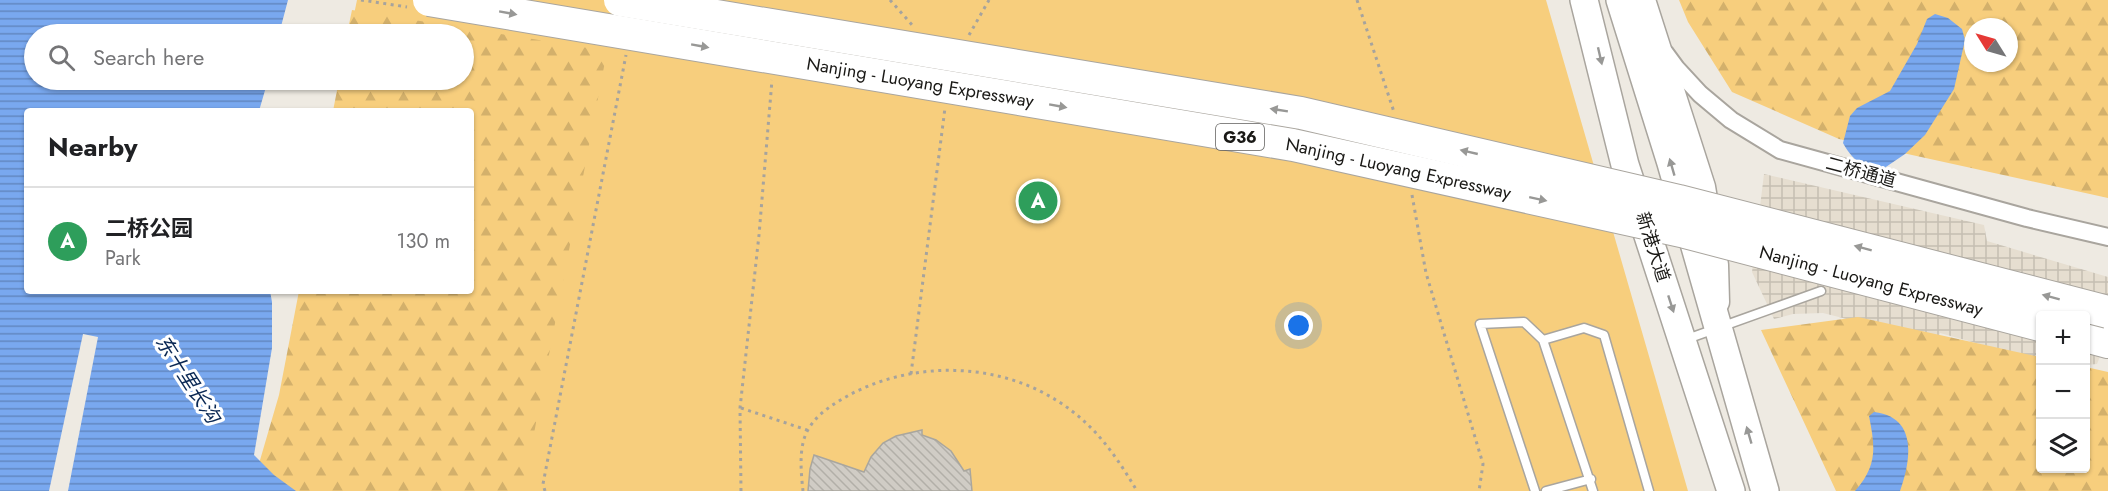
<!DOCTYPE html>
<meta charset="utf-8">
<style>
body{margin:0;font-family:Jost,"Noto Sans SC",sans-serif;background:#f6f6f6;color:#202124}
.controls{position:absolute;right:18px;bottom:18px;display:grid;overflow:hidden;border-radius:6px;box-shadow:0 2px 4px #0004}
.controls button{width:54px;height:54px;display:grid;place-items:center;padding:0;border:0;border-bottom:2px solid #e0e0e0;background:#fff;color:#202124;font:30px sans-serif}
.compass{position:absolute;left:1964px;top:18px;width:54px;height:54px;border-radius:50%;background:#fff;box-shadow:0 2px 4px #0004;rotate:307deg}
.you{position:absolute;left:1299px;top:326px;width:21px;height:21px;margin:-15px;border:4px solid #fff;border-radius:50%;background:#1a73e8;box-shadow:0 0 0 9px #1a73e833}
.badge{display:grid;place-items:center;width:39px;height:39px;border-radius:50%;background:#0759c3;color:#fff;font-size:20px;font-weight:700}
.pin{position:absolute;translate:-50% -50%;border:3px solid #fff;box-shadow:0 2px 6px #0006}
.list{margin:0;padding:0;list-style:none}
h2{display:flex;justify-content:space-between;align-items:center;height:78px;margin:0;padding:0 24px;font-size:26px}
h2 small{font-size:20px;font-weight:400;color:#757577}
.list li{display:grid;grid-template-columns:39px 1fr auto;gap:18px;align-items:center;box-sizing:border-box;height:108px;padding:0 24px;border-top:2px solid #e0e0e0}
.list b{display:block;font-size:22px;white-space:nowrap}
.list p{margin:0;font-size:20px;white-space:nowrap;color:#757577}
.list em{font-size:20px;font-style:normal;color:#757577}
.icon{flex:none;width:33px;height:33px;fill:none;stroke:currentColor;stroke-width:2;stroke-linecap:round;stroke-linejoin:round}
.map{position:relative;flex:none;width:2108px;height:491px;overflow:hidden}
.search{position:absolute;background:#fff;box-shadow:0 2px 4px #0004;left:24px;top:24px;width:450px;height:66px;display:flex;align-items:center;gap:15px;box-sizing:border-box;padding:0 21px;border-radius:33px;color:#757577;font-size:22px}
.panel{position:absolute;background:#fff;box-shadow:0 2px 4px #0004;left:24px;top:108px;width:450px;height:186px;border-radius:6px}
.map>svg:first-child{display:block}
.industrial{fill:url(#industrial-grid)}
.green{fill:#f7ce7d}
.forest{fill:url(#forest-firs);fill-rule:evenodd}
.water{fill:url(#water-rules)}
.pier{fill:#eeeae2}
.building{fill:url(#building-back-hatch);stroke:#a9a69e;stroke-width:1.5}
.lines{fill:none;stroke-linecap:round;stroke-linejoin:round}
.lane-casing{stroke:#a9a59e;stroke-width:11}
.street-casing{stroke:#a9a59e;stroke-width:20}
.secondary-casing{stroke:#a9a59e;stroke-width:27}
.primary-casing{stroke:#a9a59e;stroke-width:30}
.highway-casing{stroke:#a9a59e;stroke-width:34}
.path{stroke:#a6a39d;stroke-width:3;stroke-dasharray:3 4.5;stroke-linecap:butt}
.lane{stroke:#fff;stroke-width:8}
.street{stroke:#fff;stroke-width:16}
.secondary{stroke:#fff;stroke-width:24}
.primary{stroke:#fff;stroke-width:27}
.highway{stroke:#fff;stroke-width:32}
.highway-bridge-casing{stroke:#a9a59e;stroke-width:34;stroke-linecap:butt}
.highway-bridge{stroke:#fff;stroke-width:32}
.oneway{fill:#989896}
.labels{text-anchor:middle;stroke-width:6;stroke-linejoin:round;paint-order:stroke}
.shield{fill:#fff;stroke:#5f5e5c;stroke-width:1.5}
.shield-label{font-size:16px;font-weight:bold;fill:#1a1916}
.street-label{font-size:18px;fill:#1a1916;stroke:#fff}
.water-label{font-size:20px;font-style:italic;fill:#0a2854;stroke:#fff}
</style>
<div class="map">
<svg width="2108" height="491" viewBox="0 0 2108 491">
<defs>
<pattern id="industrial-grid" width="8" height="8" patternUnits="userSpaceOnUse" patternTransform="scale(1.5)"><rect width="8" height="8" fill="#e6ded0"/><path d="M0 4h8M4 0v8" fill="none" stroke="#c5beb2"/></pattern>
<pattern id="forest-firs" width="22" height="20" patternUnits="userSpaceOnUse" patternTransform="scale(1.5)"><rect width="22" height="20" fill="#f7ce7d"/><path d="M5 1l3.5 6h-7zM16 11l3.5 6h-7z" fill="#d3b06b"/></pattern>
<pattern id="water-rules" width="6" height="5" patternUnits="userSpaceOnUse" patternTransform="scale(1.5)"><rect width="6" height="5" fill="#79a8ef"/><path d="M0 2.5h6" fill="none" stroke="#6288c1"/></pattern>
<pattern id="building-back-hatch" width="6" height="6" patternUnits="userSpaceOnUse" patternTransform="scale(1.5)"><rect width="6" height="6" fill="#d0ccc5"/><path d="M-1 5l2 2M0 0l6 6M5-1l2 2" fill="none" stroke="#b2afa8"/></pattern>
</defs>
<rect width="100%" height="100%" fill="#eeeae2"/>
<path class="industrial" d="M1764,174L1984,225L1987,241L2108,277V336L2097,364L2086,365V316H2040V361L1940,333L1937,342L1823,313L1793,314L1774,319L1752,272Z"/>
<path class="green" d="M357,0H1546L1688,491H412L471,291V111H335L464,80V34H350Z"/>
<path class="forest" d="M1679,0H2108V198L1839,139L1732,92L1688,22ZM1973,27H2009V63H1973Z
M352,10L607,51L523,491H251L279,395L299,291H471V111H333L339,80H464V34H347Z
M1858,317L2040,357V468H2086V367L2108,372V491H1836L1761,330Z"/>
<path class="water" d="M0,0H288L279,34H34V80H268L259,111H27V291H270L272,302V348L254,455L274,475L296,491H0Z
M1935,14L1948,18L1962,29L1965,40L1954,89L1925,135L1905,154L1880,171C1861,167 1852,159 1843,143L1850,116L1857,108L1890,91L1917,44L1927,19Z
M1874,412C1918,417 1911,460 1900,491H1855C1878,465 1875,447 1869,416Z"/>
<path class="pier" d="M83,334L98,337L68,491H49Z"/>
<path class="building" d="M922,430V435L936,440L951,451L964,471L970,469L972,491H808L810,469L814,455L864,472L871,457L883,443L896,436Z"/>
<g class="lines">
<defs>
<path id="lane" d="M1687,339L1821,291
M1543,340L1593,491
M1535,491L1480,324L1524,322L1543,340L1584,328L1604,335L1649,491
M1546,491L1591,479"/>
<path id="street" d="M1665,53L1676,68L1700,94L1731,120L1780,150L2027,218L2108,237"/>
<path id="secondary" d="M1643,0L1703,187L1716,265L1717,302"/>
<path id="primary" d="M1584,0L1625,165L1731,491
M1620,0L1671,163L1765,491"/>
<path id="highway" d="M2086,336L2108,342"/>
</defs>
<use href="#lane" class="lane-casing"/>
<use href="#street" class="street-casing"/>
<use href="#secondary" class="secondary-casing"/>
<use href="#primary" class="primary-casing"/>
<use href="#highway" class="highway-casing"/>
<path class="path" d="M361,0L407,7
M890,0L913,26
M1357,0L1394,112
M969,35L989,0
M1412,195L1426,273L1483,464L1479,491
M911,374L945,108
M741,408L807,430
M545,491L543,484L626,55
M741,491L740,408L759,235L772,80
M803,491C801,472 798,445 809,428C819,412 835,403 851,394C909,364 981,362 1040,391C1087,415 1111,447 1137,491"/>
<use href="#lane" class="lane"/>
<use href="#street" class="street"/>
<use href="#secondary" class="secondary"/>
<use href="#primary" class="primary"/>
<use href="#highway" class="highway"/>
<defs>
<g id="highway-bridge">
<path id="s1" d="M429,0L1293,145L1685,232L2040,325"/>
<path d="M620,0L1301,113L1679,201L2108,312"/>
</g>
</defs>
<use href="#highway-bridge" class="highway-bridge-casing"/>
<use href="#highway-bridge" class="highway-bridge"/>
</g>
<defs><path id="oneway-solid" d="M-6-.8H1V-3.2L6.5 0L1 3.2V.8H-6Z" transform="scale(1.5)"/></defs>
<g class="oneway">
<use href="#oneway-solid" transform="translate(508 13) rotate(10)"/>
<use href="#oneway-solid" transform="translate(700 46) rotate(10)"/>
<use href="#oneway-solid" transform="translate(1600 56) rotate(77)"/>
<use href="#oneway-solid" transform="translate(1058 106) rotate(10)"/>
<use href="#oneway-solid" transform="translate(1279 110) rotate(-171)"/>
<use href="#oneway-solid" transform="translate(1469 152) rotate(-167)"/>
<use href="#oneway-solid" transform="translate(1672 167) rotate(-106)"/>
<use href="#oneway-solid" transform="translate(1538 199) rotate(12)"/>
<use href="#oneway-solid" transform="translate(1863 248) rotate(-165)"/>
<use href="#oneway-solid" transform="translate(2051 297) rotate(-165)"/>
<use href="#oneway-solid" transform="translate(1671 304) rotate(72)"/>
<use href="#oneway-solid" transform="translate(1749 435) rotate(-106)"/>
</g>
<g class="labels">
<rect class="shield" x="1216" y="124" width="48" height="26" rx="4.5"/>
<g class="shield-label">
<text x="1240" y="143">G36</text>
</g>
<g class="street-label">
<text dy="6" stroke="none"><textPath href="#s1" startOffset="498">Nanjing - Luoyang Expressway</textPath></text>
<text dy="6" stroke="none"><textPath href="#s1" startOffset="984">Nanjing - Luoyang Expressway</textPath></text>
<text transform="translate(1861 172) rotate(15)" y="6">二桥通道</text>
<text transform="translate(1653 247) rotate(72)" y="6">新港大道</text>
<text dy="6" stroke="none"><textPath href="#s1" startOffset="1470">Nanjing - Luoyang Expressway</textPath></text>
</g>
<g class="water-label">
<text transform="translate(188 379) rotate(57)" y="7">东十里长沟</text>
</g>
</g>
</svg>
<div class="controls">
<button>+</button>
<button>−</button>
<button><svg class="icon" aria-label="layers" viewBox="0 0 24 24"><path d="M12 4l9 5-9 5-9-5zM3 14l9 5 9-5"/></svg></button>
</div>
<svg class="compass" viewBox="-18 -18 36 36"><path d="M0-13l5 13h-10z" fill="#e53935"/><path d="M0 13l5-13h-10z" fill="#757577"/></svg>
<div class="you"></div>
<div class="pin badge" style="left:1038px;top:201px;background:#2e9e5b">A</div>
<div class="search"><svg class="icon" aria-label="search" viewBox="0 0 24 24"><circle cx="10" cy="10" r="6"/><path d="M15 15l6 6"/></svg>Search here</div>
<section class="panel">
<h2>Nearby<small></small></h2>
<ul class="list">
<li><span class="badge" style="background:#2e9e5b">A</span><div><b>二桥公园</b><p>Park</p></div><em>130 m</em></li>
</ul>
</section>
</div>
